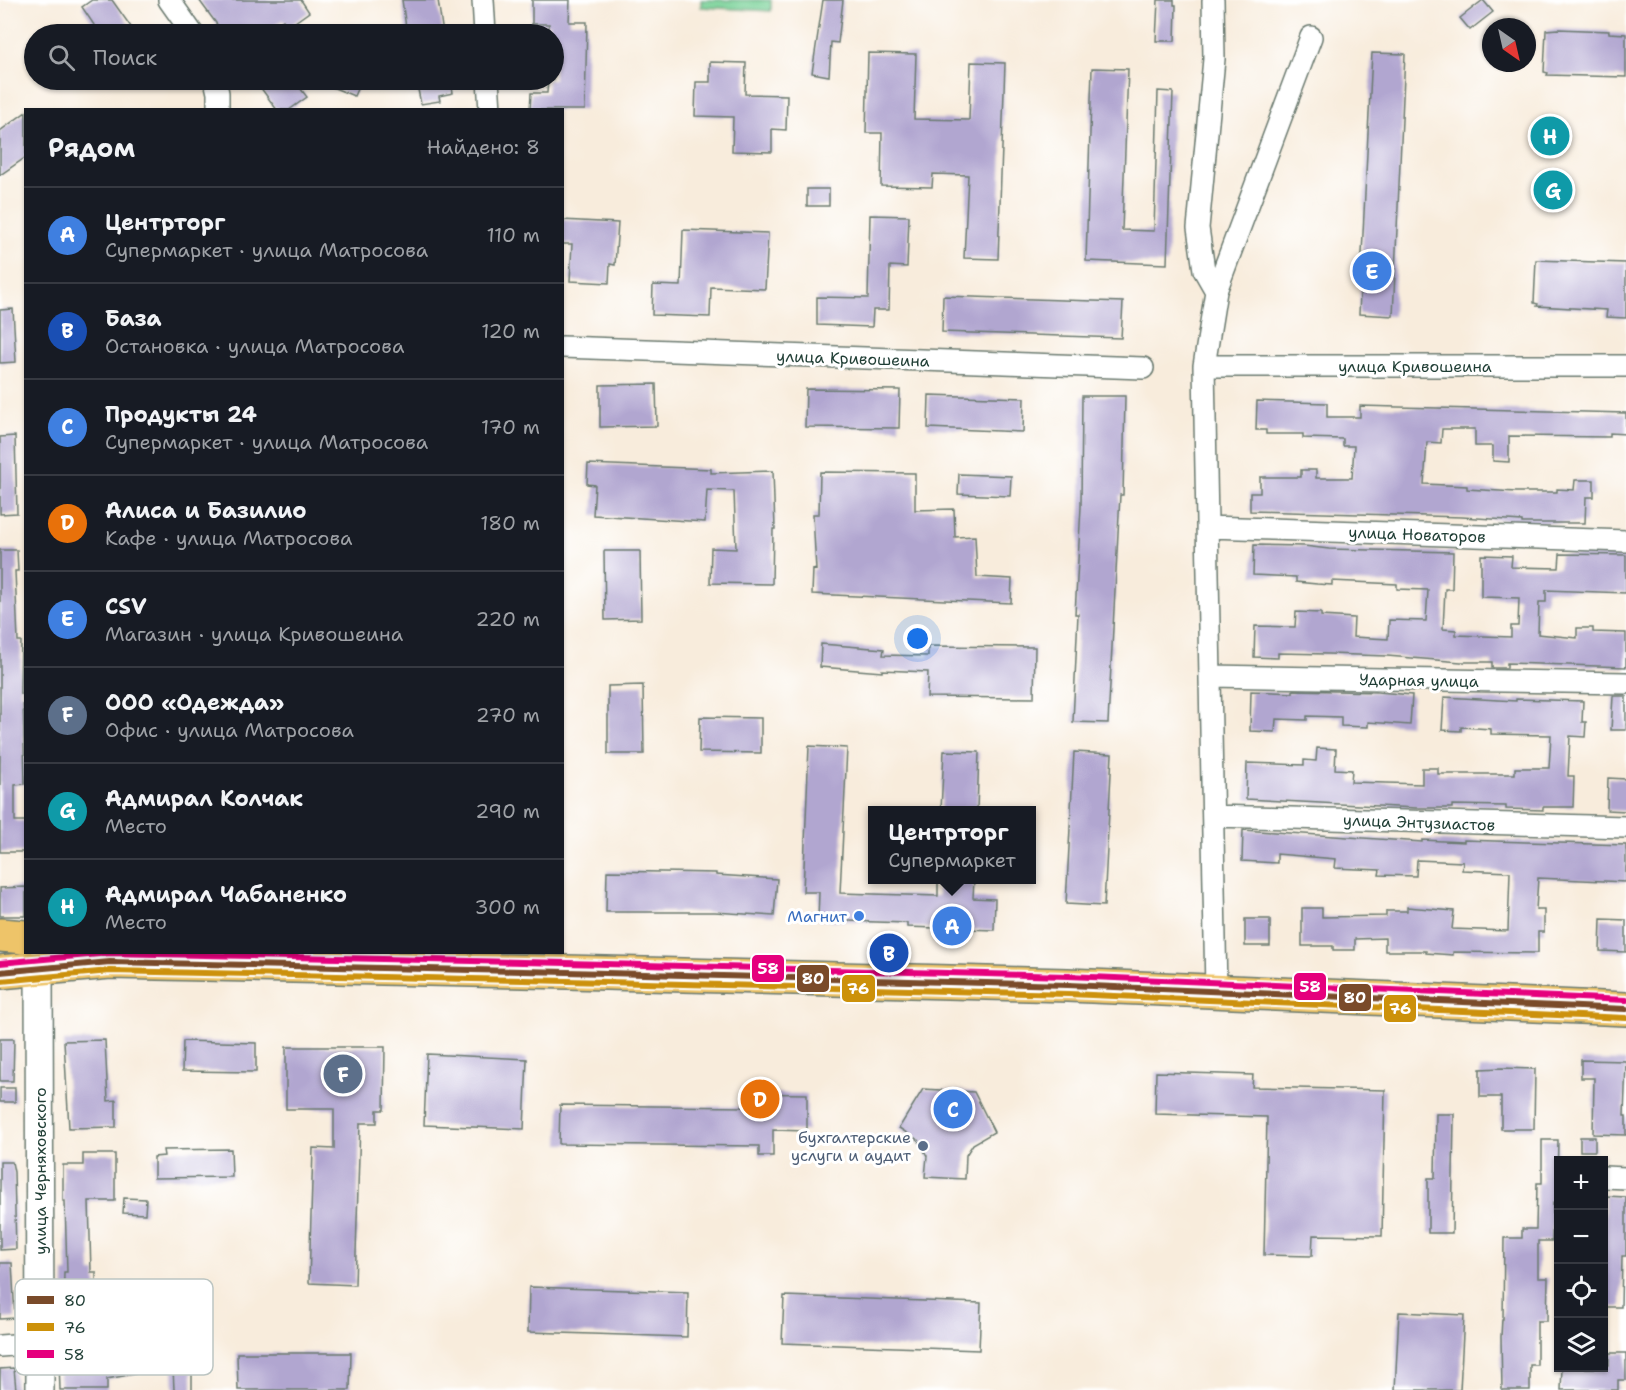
<!DOCTYPE html>
<html lang="ru">
<meta charset="utf-8">
<style>
body{margin:0;font-family:"Shantell Sans",sans-serif;background:#242831;color:#f1f3f6}
.controls{position:absolute;right:18px;bottom:18px;display:grid;overflow:hidden;border-radius:0px;box-shadow:0 2px 4px #0004}
.controls button{width:54px;height:54px;display:grid;place-items:center;padding:0;border:0;border-bottom:2px solid #363941;background:#171b24;color:#f1f3f6;font:30px sans-serif}
.compass{position:absolute;left:1482px;top:18px;width:54px;height:54px;border-radius:50%;background:#171b24;box-shadow:0 2px 4px #0004;rotate:146deg}
.you{position:absolute;left:918px;top:639px;width:21px;height:21px;margin:-15px;border:4px solid #fff;border-radius:50%;background:#1a73e8;box-shadow:0 0 0 9px #1a73e833}
.badge{display:grid;place-items:center;width:39px;height:39px;border-radius:50%;background:#7c3aed;color:#fff;font-size:20px;font-weight:700}
.pin{position:absolute;translate:-50% -50%;border:3px solid #fff;box-shadow:0 2px 6px #0006}
.popup{position:absolute;left:868px;top:806px;width:168px;height:78px;box-sizing:border-box;display:grid;place-content:center;border-radius:0px;background:#171b24;filter:drop-shadow(0 2px 4px #0005);font-size:20px;white-space:nowrap;color:#9ea1a6}
.popup b{font-size:22px;color:#f1f3f6}
.popup::after{content:'';position:absolute;left:50%;top:100%;margin-left:-12px;border:12px solid transparent;border-top-color:#171b24}
.list{margin:0;padding:0;list-style:none}
h2{display:flex;justify-content:space-between;align-items:center;height:78px;margin:0;padding:0 24px;font-size:26px}
h2 small{font-size:20px;font-weight:400;color:#9ea1a6}
.list li{display:grid;grid-template-columns:39px 1fr auto;gap:18px;align-items:center;box-sizing:border-box;height:96px;padding:0 24px;border-top:2px solid #363941}
.list b{display:block;font-size:22px;white-space:nowrap}
.list p{margin:0;font-size:20px;white-space:nowrap;color:#9ea1a6}
.list em{font-size:20px;font-style:normal;color:#9ea1a6}
.icon{flex:none;width:33px;height:33px;fill:none;stroke:currentColor;stroke-width:2;stroke-linecap:round;stroke-linejoin:round}
.map{position:relative;flex:none;width:1626px;height:1390px;overflow:hidden}
.search{position:absolute;background:#171b24;box-shadow:0 2px 4px #0004;left:24px;top:24px;width:540px;height:66px;display:flex;align-items:center;gap:15px;box-sizing:border-box;padding:0 21px;border-radius:33px;color:#9ea1a6;font-size:22px}
.panel{position:absolute;background:#171b24;box-shadow:0 2px 4px #0004;left:24px;top:108px;width:540px;height:846px;border-radius:0px}
.map>svg:first-child{display:block}
.green{fill:#78d197;stroke:#4c8766;stroke-width:1.5}
.building{fill:#b1a6d0}
.lines{fill:none;stroke-linecap:round;stroke-linejoin:round}
.minor-casing{stroke:#6b7a6f;stroke-width:24}
.tertiary-casing{stroke:#6b7a6f;stroke-width:30}
.trunk-casing{stroke:#6b7a6f;stroke-width:36}
.minor{stroke:#fff;stroke-width:21}
.tertiary{stroke:#fff;stroke-width:27}
.trunk{stroke:#eec469;stroke-width:33}
.bus-1-casing{stroke:#fff;stroke-width:10}
.bus-2-casing{stroke:#fff;stroke-width:10}
.bus-3-casing{stroke:#fff;stroke-width:10}
.bus-1{stroke:#7a4b2a;stroke-width:6}
.bus-2{stroke:#cc910a;stroke-width:6}
.bus-3{stroke:#e5007d;stroke-width:6}
.shop-dot{fill:#3f7fe0;stroke:#fff;stroke-width:2}
.service-dot{fill:#5c6f8a;stroke:#fff;stroke-width:2}
.labels{text-anchor:middle;stroke-width:6;stroke-linejoin:round;paint-order:stroke}
.street-label{font-size:16px;fill:#1f3d34;stroke:#fff}
.shop-label{font-size:16px;fill:#366cbe;stroke:#fff;text-anchor:end}
.service-label{font-size:16px;fill:#4e5e75;stroke:#fff;text-anchor:end}
.key{fill:#fff;stroke:#bcc5c2;stroke-width:1.5}
.key-label{font-size:16px;fill:#1f3d34}
.line-badge{stroke:#fff;stroke-width:2}
.badge-label{font-size:16px;text-anchor:middle;font-weight:bold;fill:#fff}
</style>
<div class="map">
<svg width="1626" height="1390" viewBox="0 0 1626 1390">
<rect width="100%" height="100%" fill="#fff"/>
<filter id="ink" filterUnits="userSpaceOnUse"><feTurbulence type="fractalNoise" baseFrequency=".0167" numOctaves="2"/><feDisplacementMap in="SourceGraphic" scale="12" xChannelSelector="R" yChannelSelector="G"/><feConvolveMatrix kernelMatrix="1 2 1 2 8 2 1 2 1" color-interpolation-filters="sRGB"/></filter>
<filter id="wash" filterUnits="userSpaceOnUse"><feTurbulence type="fractalNoise" baseFrequency=".008" numOctaves="4" result="noise"/><feDisplacementMap in="SourceGraphic" scale="24" xChannelSelector="R" yChannelSelector="G"/><feGaussianBlur stdDeviation="1.35" result="paint"/><feColorMatrix in="noise" values="0 0 0 0 0 0 0 0 0 0 0 0 0 0 0 0 0 1.4 0 .05"/><feComposite in="paint" operator="in"/></filter>
<g filter="url(#wash)">
<rect width="100%" height="100%" fill="#f8ecdc"/>
<path class="green" d="M701,0H771V11L701,7Z"/>
<g id="blocks">
<path class="building" d="M92,0H112L136,34H100L82,7Z
M199,0H301L309,12L288,27L283,20L262,34H224Z
M402,0H438L443,34H407Z
M532,0H570L569,22H587L585,110H530L531,93H547L548,80H554V34H549V24H532Z
M823,0H843L838,43L831,42L829,76L812,73Z
M1158,0H1174V5H1176L1175,41H1156Z
M1483,0L1493,12L1470,30L1460,18Z
M1558,29L1609,31V33L1626,34V77L1547,75L1548,73L1544,72L1546,30Z
M868,53L916,54L914,119L969,120L971,62L1005,63L998,259L964,258L968,175L933,174L932,187L881,186L882,133H866Z
M1372,53L1405,54L1393,316L1359,314Z
M710,62L746,63L745,94L787,95L786,130L772,129V152L732,151L733,117L695,116L696,82H710Z
M1092,68L1128,69L1122,230L1154,231L1158,91L1173,92L1167,264L1086,261Z
M255,80H294L307,97L289,110H277Z
M315,80H361L354,96Z
M416,80H451L453,93L439,96L440,101L421,104Z
M26,112V157L0,175V131Z
M807,189H829V206H807Z
M870,215L909,216L907,267L890,266L889,310H873L872,327L817,325V297L868,298Z
M562,220L618,223L615,265L610,264L609,283L570,281L572,244H562Z
M683,230L768,233L765,289L711,287L710,317L652,315L653,285L681,286Z
M1536,260L1626,263V318L1606,317L1607,310L1537,306L1538,304L1534,303Z
M943,296L1123,302L1121,338L942,332Z
M13,309L16,362L0,363V310Z
M656,384L657,426L600,427V385Z
M806,389L900,390L899,428L805,427Z
M929,395L1024,398L1023,432L928,428Z
M1082,396H1125L1123,495H1120L1108,723L1073,722L1078,614H1075L1081,507Z
M1257,401L1327,403V417H1360V406L1626,413V434L1610,433V437L1509,436V462L1493,461V446H1475V429H1442L1441,443L1427,442L1424,484L1467,486V489L1516,492H1557V489L1574,490L1575,480H1594V497H1586L1585,523H1522V521L1462,517L1250,511V493H1260V477H1301V470H1316V478H1352L1354,446H1343V439L1303,438V434H1266V430H1256Z
M15,436L17,513L0,514V437Z
M588,464L711,469V473L773,471L775,529H773L772,584L710,583L711,548L736,549L734,491L707,490L705,522L593,515L595,485L587,484Z
M820,472L915,473V510L954,509L955,537L975,536L977,577L1012,579L1011,603L812,594L813,569L816,570L813,514H819Z
M959,474L1011,476L1010,496L958,494Z
M1254,545L1304,546L1329,549L1453,552L1452,589H1445L1443,629L1456,630V635L1511,637V626H1518L1519,598L1481,597V555L1512,556L1511,567L1559,568L1560,554L1626,555V593L1546,590V602H1539L1538,634L1577,638V628H1593V632L1626,633V667L1507,663V668H1492V662H1461L1387,656L1329,654L1278,653V658L1254,657L1255,626L1295,627L1296,612L1321,613V616L1354,618L1353,637L1388,639L1389,620L1426,621L1428,590L1397,589V584L1332,581V585L1317,584L1296,582V577L1253,575Z
M0,550H17L18,571H15L18,641H21L20,694H23L25,784L15,785V821H26V852H0Z
M604,551H640L641,619L605,620Z
M821,644L884,649L883,655L928,656V646L1035,647L1034,698L927,697L928,672L882,670V672L820,667Z
M643,685L644,754H608V686Z
M1293,690L1378,692L1412,695L1410,725L1368,722V727L1341,726V717L1307,716V720L1276,719L1275,732L1250,731L1251,691L1293,693Z
M1613,696H1626V730H1611Z
M1444,697L1516,701V699L1583,701L1582,722H1586L1585,737L1570,736L1568,776H1574L1573,807H1543V810L1506,809V806L1452,805V808H1416L1246,799L1247,763L1304,765V760L1316,761L1317,748L1336,749L1335,769L1352,770L1351,782L1422,784V768H1438V774H1515V768H1549L1551,735L1491,734V729L1461,727V731L1442,730Z
M700,717L761,718V753L699,752Z
M809,746L847,748L840,893L938,896V879H974L973,898L995,899L994,930L907,927V923L818,920L819,892H803Z
M944,751L979,752L977,810H941Z
M1074,752L1112,754L1104,906L1066,904Z
M1608,778L1626,779V811L1607,810Z
M1243,830L1422,842V840L1464,842V840L1626,845V882L1538,878L1536,910H1544V932H1538V953L1453,952V955L1426,953V951H1385V938L1355,939V950H1333V946H1302V908H1322V917L1386,916V911H1407V907L1454,911L1452,929L1508,931L1510,872L1462,870L1463,862L1417,860L1416,876L1379,875L1380,870L1335,868L1336,859L1277,854V863L1242,861Z
M607,871L716,873V875L777,879L774,916L715,912H606Z
M26,887V916H0V888Z
M1245,919H1270V946H1245Z
M1601,919L1626,920V952L1600,951Z
M0,1039H14L13,1081H0Z
M105,1040L108,1101L116,1100V1127L69,1128L64,1041Z
M183,1041L256,1043V1072L182,1071Z
M286,1047H385L384,1110H377V1123H360L355,1285L309,1283L313,1148L334,1149V1109H286Z
M427,1054L527,1059L524,1129L424,1125Z
M1581,1060L1626,1061L1624,1116H1626V1135L1593,1134L1594,1078H1581Z
M1502,1068L1535,1069L1534,1129H1501V1097H1480V1069Z
M1156,1072L1253,1075L1252,1087L1385,1090L1382,1236L1313,1235L1312,1256L1264,1255L1267,1117L1155,1114Z
M0,1088H15V1102H0Z
M923,1089L974,1092L994,1132L973,1144L966,1155L965,1179L925,1177L927,1156L918,1140L899,1128Z
M746,1093L807,1094V1131L773,1130V1156H759V1146L559,1144L560,1105L746,1107Z
M1436,1114H1454L1452,1233H1428V1178H1435Z
M1580,1137H1595V1151H1580Z
M1542,1140H1558L1557,1183H1558V1203H1553L1552,1241H1538V1278H1548L1547,1321H1537V1365H1530V1390H1502L1501,1337L1502,1319H1503L1504,1238H1522V1229H1536L1537,1183H1542Z
M231,1149L232,1177L154,1178V1157L164,1156L163,1150Z
M83,1154H115V1201H89L91,1272H96V1301H141L140,1321H114V1316H63L64,1272H67L65,1201H63V1165H83Z
M0,1162H12L14,1172L16,1249L0,1250Z
M1605,1196L1626,1197V1256H1622L1621,1307H1604Z
M124,1198L146,1199L145,1214L123,1213Z
M0,1263H12L15,1318L0,1319Z
M529,1287L688,1292L687,1337L528,1332Z
M784,1296L981,1303L979,1350L782,1343Z
M1399,1312L1464,1315L1460,1390H1395Z
M237,1353H351L350,1390H238Z
M1609,1353H1626V1380H1618V1390H1561L1562,1368H1604V1365H1609Z
M132,1357L135,1374L107,1379V1390H60L59,1362L96,1361L97,1364Z
M14,1368L16,1390H0V1369Z
M173,1368H192V1390H174Z"/>
</g>
</g>
<g filter="url(#ink)">
<use href="#blocks" fill-opacity="0" stroke="#6b7a6f" stroke-width="1.5"/>
<g class="lines">
<defs>
<path id="minor" d="M169,0L193,34
M483,0L485,34
M1213,0L1214,59L1198,228L1204,270L1216,291
M215,80L218,93V110
M488,80L490,110
M562,347L1143,368
M1204,366H1626
M1209,527L1626,541
M1211,676L1626,683
M1213,816L1626,827
M1216,991L1204,366L1216,291L1311,37
M1604,1177L1626,1178
M0,1346L40,1343"/>
<path id="tertiary" d="M39,952L40,1390"/>
<path id="trunk" d="M0,935L26,937
M0,972L110,962L567,972L1068,985L1626,1009"/>
</defs>
<use href="#minor" class="minor-casing"/>
<use href="#tertiary" class="tertiary-casing"/>
<use href="#trunk" class="trunk-casing"/>
<use href="#minor" class="minor"/>
<use href="#tertiary" class="tertiary"/>
<use href="#trunk" class="trunk"/>
<defs>
<path id="bus-1" d="M0,972L110,962L567,972L1068,985L1626,1009"/>
<path id="bus-2" d="M1,981L110,971L567,981L1068,994L1626,1018"/>
<path id="bus-3" d="M0,963L110,953L567,963L1068,976L1626,1000"/>
</defs>
<use href="#bus-1" class="bus-1-casing"/>
<use href="#bus-2" class="bus-2-casing"/>
<use href="#bus-3" class="bus-3-casing"/>
<use href="#bus-1" class="bus-1"/>
<use href="#bus-2" class="bus-2"/>
<use href="#bus-3" class="bus-3"/>
</g>
</g>
<circle class="shop-dot" cx="859" cy="916" r="6"/>
<circle class="service-dot" cx="923" cy="1146" r="6"/>
<g class="labels">
<g class="street-label">
<text transform="translate(853 358) rotate(2)" y="6">улица Кривошеина</text>
<text x="1415" y="372">улица Кривошеина</text>
<text transform="translate(1417 534) rotate(2)" y="6">улица Новаторов</text>
<text transform="translate(1419 680) rotate(1)" y="6">Ударная улица</text>
<text transform="translate(1419 822) rotate(2)" y="6">улица Энтузиастов</text>
<text transform="translate(40 1171) rotate(-90)" y="6">улица Черняховского</text>
</g>
<g class="shop-label">
<text x="847" y="922">Магнит</text>
</g>
<g class="service-label">
<text x="911" y="1143">бухгалтерские<tspan x="911" dy="18">услуги и аудит</tspan></text>
</g>
</g>
<rect x="15" y="1279" width="198" height="96" rx="9" class="key"/>
<rect x="27" y="1296" width="27" height="8" fill="#7a4b2a"/>
<rect x="27" y="1323" width="27" height="8" fill="#cc910a"/>
<rect x="27" y="1350" width="27" height="8" fill="#e5007d"/>
<g class="key-label">
<text x="64" y="1306">80</text>
<text x="64" y="1333">76</text>
<text x="64" y="1360">58</text>
</g>
<g class="line-badge">
<rect x="751" y="954" width="34" height="29" rx="6" fill="#e5007d"/>
<rect x="796" y="964" width="34" height="29" rx="6" fill="#7a4b2a"/>
<rect x="1293" y="972" width="34" height="29" rx="6" fill="#e5007d"/>
<rect x="841" y="974" width="35" height="29" rx="6" fill="#cc910a"/>
<rect x="1338" y="983" width="34" height="29" rx="6" fill="#7a4b2a"/>
<rect x="1383" y="994" width="34" height="29" rx="6" fill="#cc910a"/>
</g>
<g class="badge-label">
<text x="768" y="974">58</text>
<text x="813" y="984">80</text>
<text x="1310" y="992">58</text>
<text x="858" y="994">76</text>
<text x="1355" y="1003">80</text>
<text x="1400" y="1014">76</text>
</g>
</svg>
<div class="controls">
<button>+</button>
<button>−</button>
<button><svg class="icon" aria-label="locate" viewBox="0 0 24 24"><circle cx="12" cy="12" r="6"/><path d="M12 2v4M12 18v4M2 12h4M18 12h4"/></svg></button>
<button><svg class="icon" aria-label="layers" viewBox="0 0 24 24"><path d="M12 4l9 5-9 5-9-5zM3 14l9 5 9-5"/></svg></button>
</div>
<svg class="compass" viewBox="-18 -18 36 36"><path d="M0-13l5 13h-10z" fill="#e53935"/><path d="M0 13l5-13h-10z" fill="#9ea1a6"/></svg>
<div class="you"></div>
<div class="pin badge" style="left:952px;top:926px;background:#3f7fe0">A</div>
<div class="popup"><b>Центрторг</b>Супермаркет</div>
<div class="pin badge" style="left:889px;top:953px;background:#1a4fb4">B</div>
<div class="pin badge" style="left:953px;top:1109px;background:#3f7fe0">C</div>
<div class="pin badge" style="left:760px;top:1099px;background:#e8710a">D</div>
<div class="pin badge" style="left:1372px;top:271px;background:#3f7fe0">E</div>
<div class="pin badge" style="left:343px;top:1074px;background:#5c6f8a">F</div>
<div class="pin badge" style="left:1553px;top:190px;background:#0f9aa8">G</div>
<div class="pin badge" style="left:1550px;top:136px;background:#0f9aa8">H</div>
<div class="search"><svg class="icon" aria-label="search" viewBox="0 0 24 24"><circle cx="10" cy="10" r="6"/><path d="M15 15l6 6"/></svg>Поиск</div>
<section class="panel">
<h2>Рядом<small>Найдено: 8</small></h2>
<ul class="list">
<li><span class="badge" style="background:#3f7fe0">A</span><div><b>Центрторг</b><p>Супермаркет · улица Матросова</p></div><em>110 m</em></li>
<li><span class="badge" style="background:#1a4fb4">B</span><div><b>База</b><p>Остановка · улица Матросова</p></div><em>120 m</em></li>
<li><span class="badge" style="background:#3f7fe0">C</span><div><b>Продукты 24</b><p>Супермаркет · улица Матросова</p></div><em>170 m</em></li>
<li><span class="badge" style="background:#e8710a">D</span><div><b>Алиса и Базилио</b><p>Кафе · улица Матросова</p></div><em>180 m</em></li>
<li><span class="badge" style="background:#3f7fe0">E</span><div><b>CSV</b><p>Магазин · улица Кривошеина</p></div><em>220 m</em></li>
<li><span class="badge" style="background:#5c6f8a">F</span><div><b>ООО «Одежда»</b><p>Офис · улица Матросова</p></div><em>270 m</em></li>
<li><span class="badge" style="background:#0f9aa8">G</span><div><b>Адмирал Колчак</b><p>Место</p></div><em>290 m</em></li>
<li><span class="badge" style="background:#0f9aa8">H</span><div><b>Адмирал Чабаненко</b><p>Место</p></div><em>300 m</em></li>
</ul>
</section>
</div>
